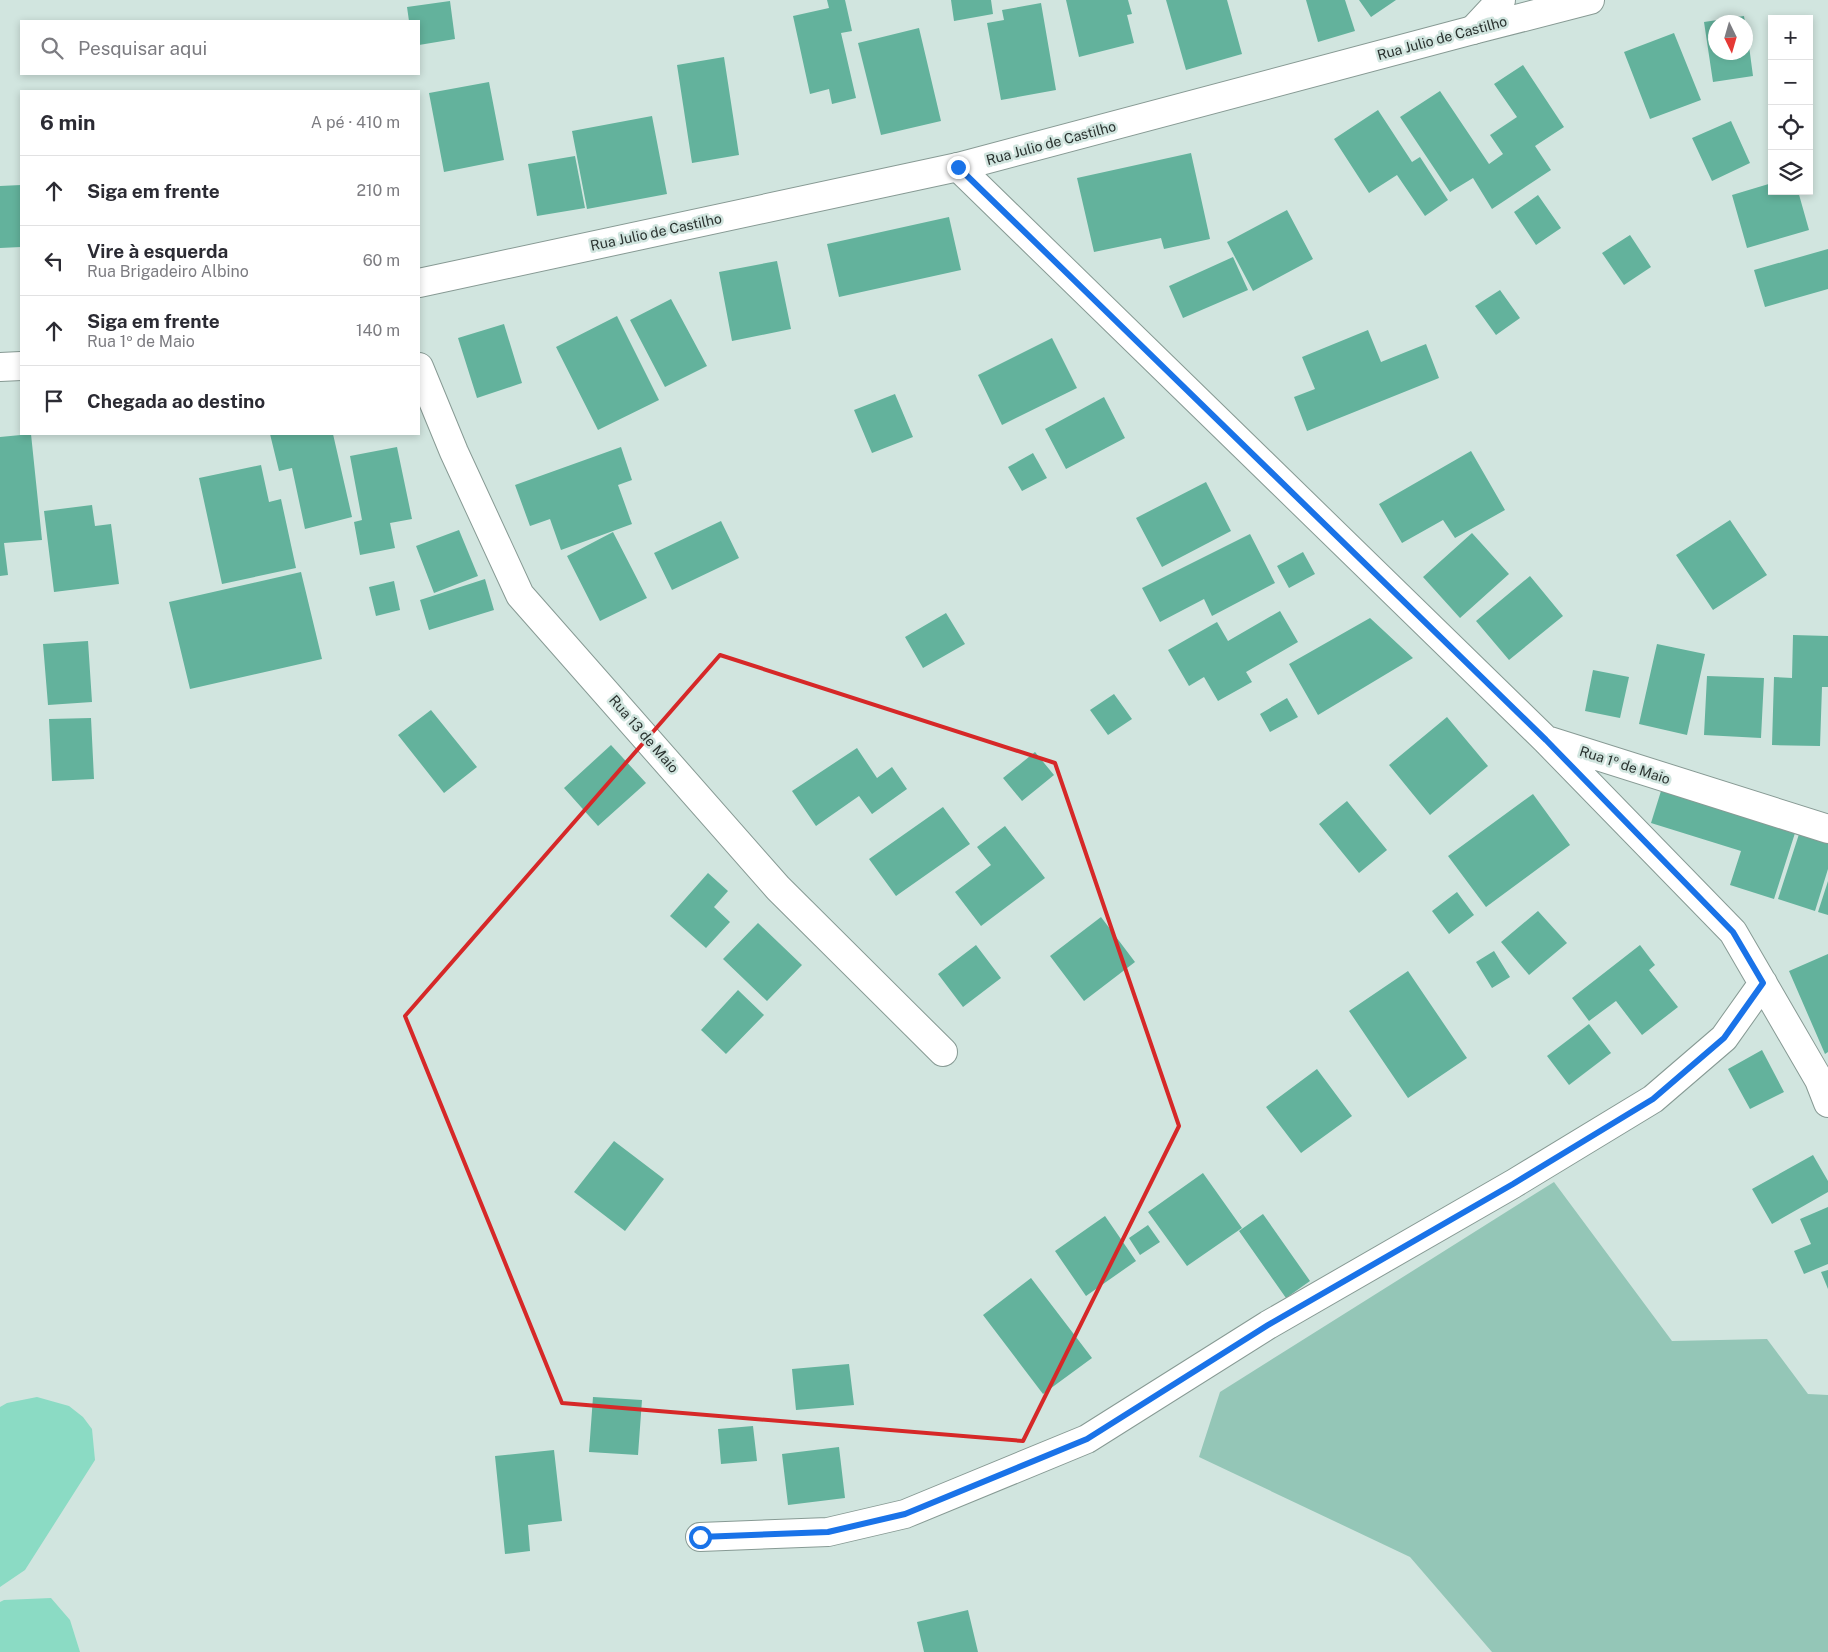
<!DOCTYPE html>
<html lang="pt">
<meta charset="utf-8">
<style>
body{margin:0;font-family:"Public Sans",sans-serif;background:#f2f2f3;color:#2b2b33}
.controls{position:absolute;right:15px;top:15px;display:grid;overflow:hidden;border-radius:0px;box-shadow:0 2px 8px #0003}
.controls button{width:45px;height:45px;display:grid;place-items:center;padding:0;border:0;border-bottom:1px solid #e1e1e2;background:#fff;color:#2b2b33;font:25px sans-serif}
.compass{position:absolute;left:1708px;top:15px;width:45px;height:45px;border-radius:50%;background:#fff;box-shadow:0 2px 8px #0003;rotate:175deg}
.stop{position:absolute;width:15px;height:15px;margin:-11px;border:4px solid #1a73e8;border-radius:50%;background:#fff}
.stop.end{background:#1a73e8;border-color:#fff;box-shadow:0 1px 5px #0008}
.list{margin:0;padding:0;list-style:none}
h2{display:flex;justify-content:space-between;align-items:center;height:65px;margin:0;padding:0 20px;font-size:21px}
h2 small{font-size:16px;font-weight:400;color:#7c7c81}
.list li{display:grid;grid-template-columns:32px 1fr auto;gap:15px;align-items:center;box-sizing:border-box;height:70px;padding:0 20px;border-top:1px solid #e1e1e2}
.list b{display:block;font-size:19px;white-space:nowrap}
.list p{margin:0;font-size:16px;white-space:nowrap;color:#7c7c81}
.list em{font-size:16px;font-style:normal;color:#7c7c81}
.icon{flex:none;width:28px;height:28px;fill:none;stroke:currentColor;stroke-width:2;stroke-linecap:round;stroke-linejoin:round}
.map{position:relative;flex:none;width:1828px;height:1652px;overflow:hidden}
.search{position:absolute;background:#fff;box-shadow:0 2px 8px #0003;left:20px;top:20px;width:400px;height:55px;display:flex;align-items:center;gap:12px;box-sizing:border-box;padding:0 18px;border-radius:0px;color:#7c7c81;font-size:19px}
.panel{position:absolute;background:#fff;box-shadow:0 2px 8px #0003;left:20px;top:90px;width:400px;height:345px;border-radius:0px}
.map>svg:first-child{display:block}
.green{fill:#94c6b7}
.water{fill:#8bdbc4}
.building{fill:#63b29c}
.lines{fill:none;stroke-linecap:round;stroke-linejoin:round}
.street-casing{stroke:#879a94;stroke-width:30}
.secondary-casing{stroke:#879a94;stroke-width:30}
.street{stroke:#fff;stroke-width:28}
.secondary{stroke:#fff;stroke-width:28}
.route{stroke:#1a73e8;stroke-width:6}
.marked{fill:none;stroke:#d62828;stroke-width:4;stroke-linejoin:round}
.labels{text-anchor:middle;stroke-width:5;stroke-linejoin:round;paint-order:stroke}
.street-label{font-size:14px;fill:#2a322f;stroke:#d1e5df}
</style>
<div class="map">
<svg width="1828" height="1652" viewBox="0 0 1828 1652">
<rect width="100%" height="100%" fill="#d1e5df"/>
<path class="green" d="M1554,1182L1672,1341L1767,1339L1808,1394L1828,1395V1652H1492L1410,1557L1199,1457L1220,1392Z"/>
<path class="water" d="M37,1397L69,1406L83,1417L92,1429L95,1460L25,1570L0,1587V1407L7,1403Z
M51,1598L70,1620L80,1652H0V1602L4,1600Z"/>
<path class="building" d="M827,0H845L852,31L841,33L856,98L832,104L829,89L810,94L793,16L829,8Z
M951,0H991L993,14L954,21Z
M1066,0H1128L1132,14L1127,15L1134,43L1079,57Z
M1166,0H1227L1242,54L1186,70Z
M1306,0H1345L1355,31L1318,42Z
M1359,0H1396L1371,17Z
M450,1L455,39L419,45V21H409L407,7Z
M1041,3L1056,90L1001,100L987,23L1004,20L1002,10Z
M1744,16L1745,22H1716V52H1746L1747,31L1753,76L1713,82L1704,22Z
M919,28L941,121L881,135L858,43Z
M1674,33L1701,100L1650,119L1624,52Z
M724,57L739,155L692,163L677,65Z
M1523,65L1564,127L1535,146L1551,170L1492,209L1473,178L1450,192L1400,117L1440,91L1489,164L1503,154L1490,135L1517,117L1494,84Z
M489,82L504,160L444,172L429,93Z
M1378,110L1412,162L1420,157L1448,200L1425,216L1397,175L1369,193L1334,139Z
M652,116L667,194L587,209L572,131Z
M1731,121L1750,163L1712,181L1692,138Z
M1191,153L1210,239L1164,249L1161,238L1094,252L1077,178Z
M575,156L585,208L537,216L528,164Z
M1772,183V191H1798L1809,230L1747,248L1732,195Z
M21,185V247L0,248V186Z
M1538,195L1561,228L1536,245L1514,212Z
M1287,210L1313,259L1253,291L1227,242Z
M949,217L961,270L839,297L827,244Z
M1630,235L1651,267L1624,285L1602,253Z
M1828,249V289L1765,307L1754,270Z
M1233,257L1248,290L1183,318L1169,286Z
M777,261L791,329L732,341L719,272Z
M1500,290L1520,318L1496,335L1475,306Z
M671,299L707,366L665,387L630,320Z
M617,316L659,400L598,430L556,347Z
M504,324L522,383L477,398L458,338Z
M1368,330L1381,362L1426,344L1439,378L1307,431L1294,397L1315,389L1302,357Z
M1052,338L1077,388L1002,425L978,375Z
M895,394L913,437L872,453L854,410Z
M1104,397L1125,438L1066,469L1045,429Z
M31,434L42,540L4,543L8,575L0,576V437Z
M270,434H333L352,517L305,529L292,468L279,471Z
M397,447L412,519L390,523L395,548L360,555L354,522L362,520L350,456Z
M621,447L632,480L618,485L632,524L561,550L550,519L530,526L515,485Z
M1471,451L1505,510L1455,538L1443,520L1402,543L1379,504Z
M1033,453L1047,478L1022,491L1008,467Z
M261,465L269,502L281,499L296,568L222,584L199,478Z
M1206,482L1231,531L1162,567L1136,518Z
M92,505L95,526L111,524L119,584L54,592L44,511Z
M1730,520L1767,575L1713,610L1676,555Z
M721,521L739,558L672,590L654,553Z
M459,530L478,576L434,593L416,546Z
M613,532L647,598L600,621L567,556Z
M1472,533L1509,574L1460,618L1423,577Z
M1250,534L1275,583L1212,616L1204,599L1160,622L1142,588Z
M1303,552L1315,574L1289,588L1277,566Z
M301,572L322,659L190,689L169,602Z
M1530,576L1563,616L1509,660L1476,621Z
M485,579L494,610L429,630L420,600Z
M394,581L400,610L376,616L369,587Z
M1280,611L1298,642L1246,672L1252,682L1218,701L1204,677L1189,686L1168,650L1217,622L1228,641Z
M946,613L965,644L923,668L905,637Z
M1370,618L1413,658L1318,715L1289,664Z
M1793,635L1828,636V687H1822L1820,746L1772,745L1774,677L1792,678Z
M88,641L92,702L48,705L43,644Z
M1657,644L1705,654L1687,735L1639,724Z
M1593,670L1629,677L1620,718L1585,711Z
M1707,676L1764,678L1761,738L1704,735Z
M1114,694L1132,719L1108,735L1090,710Z
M1287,698L1298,717L1270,732L1260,714Z
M431,710L477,767L444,793L398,735Z
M1447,717L1488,766L1430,815L1389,765Z
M91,718L94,779L52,781L49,719Z
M611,745L646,783L598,826L564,788Z
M857,748L877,778L892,767L907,789L872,814L859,796L816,826L792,791Z
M1035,752L1054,775L1022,801L1003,778Z
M1661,791L1795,833L1774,899L1730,885L1741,851L1651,823Z
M1533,794L1570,845L1486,907L1448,856Z
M1347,801L1387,850L1359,873L1319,824Z
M943,807L970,844L896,896L869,859Z
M1005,826L1045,878L981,926L955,892L991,865L977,847Z
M1800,831L1828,840V869L1815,911L1778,899Z
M708,873L728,891L714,907L730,922L706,948L670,916Z
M1828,881V915L1818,912Z
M1457,892L1474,915L1449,934L1432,911Z
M1538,911L1567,943L1529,975L1501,942Z
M1101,917L1135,962L1084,1001L1050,956Z
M758,923L802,965L767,1001L723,959Z
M976,945L1001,978L963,1007L938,974Z
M1640,945L1655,965L1649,970L1678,1007L1642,1035L1616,1001L1589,1021L1572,998Z
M1494,951L1510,977L1492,988L1476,962Z
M1828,954V1052L1825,1054L1789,971Z
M1408,971L1467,1058L1408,1098L1349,1011Z
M738,990L764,1015L726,1054L701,1030Z
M1589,1024L1611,1053L1569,1085L1547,1056Z
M1762,1050L1784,1092L1750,1109L1728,1069Z
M1317,1069L1352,1116L1301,1153L1266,1107Z
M614,1141L664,1179L625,1231L574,1192Z
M1813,1155L1828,1181V1192L1772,1224L1752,1189Z
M1203,1173L1242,1228L1187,1266L1148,1212Z
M1828,1207V1264L1804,1274L1794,1251L1811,1244L1800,1219Z
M1263,1214L1310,1281L1286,1298L1239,1231Z
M1105,1216L1136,1261L1086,1296L1055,1251Z
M1148,1225L1160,1242L1140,1255L1129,1238Z
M1828,1270V1289L1821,1272Z
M1031,1278L1092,1358L1043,1394L983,1315Z
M849,1364L854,1405L796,1410L792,1369Z
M593,1397L642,1400L638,1455L589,1452Z
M753,1426L757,1461L721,1464L718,1429Z
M839,1447L845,1498L788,1505L782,1454Z
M554,1450L562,1521L528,1525L530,1551L505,1554L495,1456Z
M968,1610L978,1652H924L917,1622Z"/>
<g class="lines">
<defs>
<path id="street" d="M1473,30L1590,0
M1473,30L1501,0
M958,167L1546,740L1733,932L1819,1080L1828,1103
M419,367L454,452L520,595L778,888L943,1052
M1550,741L1828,829
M700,1537L828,1532L905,1514L1087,1439L1268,1325L1513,1184L1653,1099L1724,1038L1763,983"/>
<path id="secondary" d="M419,283L958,167L1473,30
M0,367L21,366"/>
</defs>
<use href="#street" class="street-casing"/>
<use href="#secondary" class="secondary-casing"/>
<use href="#street" class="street"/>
<use href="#secondary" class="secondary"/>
</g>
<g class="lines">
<path class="route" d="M700,1537L828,1532L905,1514L1087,1439L1268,1325L1513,1184L1653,1099L1724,1038L1763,983L1733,932L1546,740L958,167"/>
</g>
<path class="marked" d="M720,655L1055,763L1179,1126L1023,1441L562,1403L405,1016Z"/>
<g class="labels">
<g class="street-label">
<text transform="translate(1442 38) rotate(-15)" y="5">Rua Julio de Castilho</text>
<text transform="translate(1051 143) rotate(-15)" y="5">Rua Julio de Castilho</text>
<text transform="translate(656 232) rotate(-12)" y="5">Rua Julio de Castilho</text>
<text transform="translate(644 734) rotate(49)" y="5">Rua 13 de Maio</text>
<text transform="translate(1625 765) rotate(18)" y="5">Rua 1º de Maio</text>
</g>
</g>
</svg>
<div class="controls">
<button>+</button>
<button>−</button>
<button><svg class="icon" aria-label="locate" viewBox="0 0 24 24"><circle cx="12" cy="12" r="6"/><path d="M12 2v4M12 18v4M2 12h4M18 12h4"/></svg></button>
<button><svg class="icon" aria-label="layers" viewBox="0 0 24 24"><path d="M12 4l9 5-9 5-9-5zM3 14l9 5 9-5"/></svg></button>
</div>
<svg class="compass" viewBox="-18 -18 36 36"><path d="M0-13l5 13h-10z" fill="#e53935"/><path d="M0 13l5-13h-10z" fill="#7c7c81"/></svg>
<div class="stop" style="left:700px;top:1537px"></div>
<div class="stop end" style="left:958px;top:167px"></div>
<div class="search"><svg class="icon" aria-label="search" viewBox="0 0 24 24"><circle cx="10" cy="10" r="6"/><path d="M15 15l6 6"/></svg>Pesquisar aqui</div>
<section class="panel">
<h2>6 min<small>A pé · 410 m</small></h2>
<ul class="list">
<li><svg class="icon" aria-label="ahead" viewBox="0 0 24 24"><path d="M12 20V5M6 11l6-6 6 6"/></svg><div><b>Siga em frente</b></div><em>210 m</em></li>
<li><svg class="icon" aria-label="left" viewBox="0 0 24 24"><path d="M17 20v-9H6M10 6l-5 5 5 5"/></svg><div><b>Vire à esquerda</b><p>Rua Brigadeiro Albino</p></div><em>60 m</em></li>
<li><svg class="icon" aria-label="ahead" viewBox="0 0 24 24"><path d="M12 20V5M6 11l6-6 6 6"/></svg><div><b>Siga em frente</b><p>Rua 1º de Maio</p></div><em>140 m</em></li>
<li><svg class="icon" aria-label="arrive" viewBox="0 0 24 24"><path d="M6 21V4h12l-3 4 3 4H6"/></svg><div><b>Chegada ao destino</b></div></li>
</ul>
</section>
</div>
